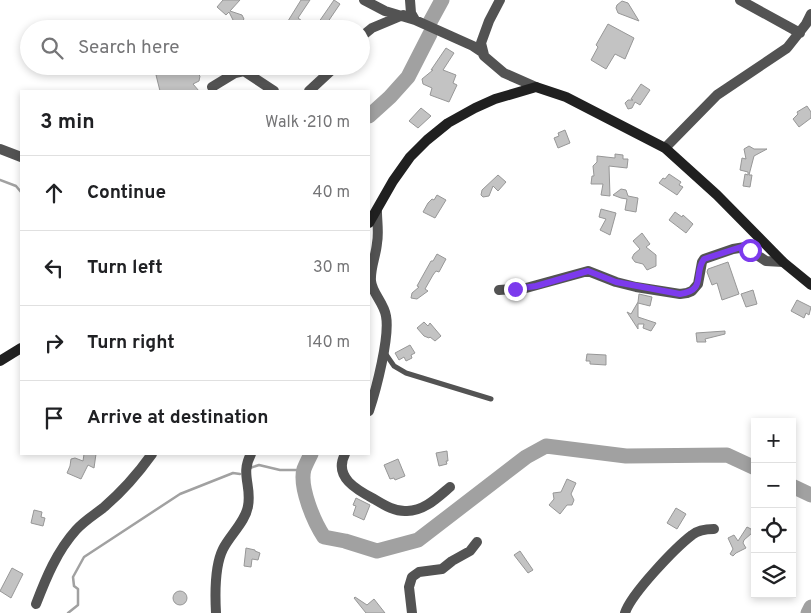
<!DOCTYPE html>
<meta charset="utf-8">
<style>
body{margin:0;font-family:Overpass,sans-serif;background:#f2f2f2;color:#202124}
.controls{position:absolute;right:15px;bottom:15px;display:grid;overflow:hidden;border-radius:0px;box-shadow:0 2px 8px #0003}
.controls button{width:45px;height:45px;display:grid;place-items:center;padding:0;border:0;border-bottom:1px solid #e0e0e0;background:#fff;color:#202124;font:25px sans-serif}
.stop{position:absolute;width:15px;height:15px;margin:-11px;border:4px solid #7c3aed;border-radius:50%;background:#fff}
.stop.end{background:#7c3aed;border-color:#fff;box-shadow:0 1px 5px #0008}
.list{margin:0;padding:0;list-style:none}
h2{display:flex;justify-content:space-between;align-items:center;height:65px;margin:0;padding:0 20px;font-size:21px}
h2 small{font-size:16px;font-weight:400;color:#757577}
.list li{display:grid;grid-template-columns:32px 1fr auto;gap:15px;align-items:center;box-sizing:border-box;height:75px;padding:0 20px;border-top:1px solid #e0e0e0}
.list b{display:block;font-size:19px;white-space:nowrap}
.list em{font-size:16px;font-style:normal;color:#757577}
.icon{flex:none;width:28px;height:28px;fill:none;stroke:currentColor;stroke-width:2;stroke-linecap:round;stroke-linejoin:round}
.map{position:relative;flex:none;width:811px;height:613px;overflow:hidden}
.search{position:absolute;background:#fff;box-shadow:0 2px 8px #0003;left:20px;top:20px;width:350px;height:55px;display:flex;align-items:center;gap:12px;box-sizing:border-box;padding:0 18px;border-radius:28px;color:#757577;font-size:19px}
.panel{position:absolute;background:#fff;box-shadow:0 2px 8px #0003;left:20px;top:90px;width:350px;height:365px;border-radius:0px}
.map>svg:first-child{display:block}
.lines{fill:none;stroke-linecap:round;stroke-linejoin:round}
.stream{stroke:#a1a1a1;stroke-width:2.5}
.river{stroke:#a1a1a1;stroke-width:15}
.building{fill:#c3c3c3;stroke:#979797}
.lane{stroke:#535353;stroke-width:5}
.street{stroke:#535353;stroke-width:10}
.secondary{stroke:#202020;stroke-width:10}
.route{stroke:#7c3aed;stroke-width:6}
</style>
<div class="map">
<svg width="811" height="613" viewBox="0 0 811 613">
<rect width="100%" height="100%" fill="#fff"/>
<g class="lines">
<path class="stream" d="M0,180L16,186L21,192
M250,468L259,465L280,470H304
M68,613L78,605V589L74,586L73,577L84,557L180,494L233,473L240,474"/>
<path class="river" d="M430,22L442,0
M369,116L390,97L408,77L430,34
M311,454C309,458 306,464 304,469C299,487 314,522 324,537L345,541L377,551L418,540L526,457L546,446L626,456L727,455L755,468
M792,486L811,495
M808,613L811,607"/>
</g>
<path class="building" d="M223,0H240L230,11L242,15L244,19L241,23L234,22L229,12L226,15L217,7Z
M301,0H310L298,18L313,29H283Z
M334,0L340,4L323,29H314Z
M622,1L628,3L639,21L618,13L616,8L617,5Z
M608,24L634,38L625,59L615,54L606,69L591,60L598,47L596,45Z
M446,48L454,53L443,70L456,75L453,83L457,85L449,102L430,95L432,88L423,84L422,79L433,70H431Z
M157,66H192L191,72L197,73L200,76L199,81L193,84L199,91H160L156,75L163,73Z
M641,84L650,90L640,105L635,102L632,108L628,109L625,103L628,100H633L631,99Z
M807,106L811,112V118L799,127L793,119L798,114L797,112Z
M421,108L431,116L418,128L409,121Z
M565,130L570,143L558,148L554,138L559,136L558,133Z
M749,146L754,149H767L754,156L749,175H752L750,187L743,186L745,174L748,175V172L740,170L742,158L746,159L744,149Z
M615,154L623,155V159H628L627,168L609,166L610,196L601,195L603,184H591L592,176H594L593,166L597,162V156L615,158Z
M669,174L681,182L679,185L683,187L677,195L659,183L663,178L665,179Z
M498,175L506,182L498,191L493,186L489,196L483,197L481,195L482,190Z
M621,189L626,190L628,196L638,198L636,212L625,210L627,199L621,198L613,195Z
M437,195L446,200L435,218L423,212L428,203L432,199L434,200Z
M601,209L616,213L610,235L600,230L606,219L599,217Z
M675,212L682,217L683,215L693,224L686,233L669,220Z
M642,233L650,244L646,247L656,255V266L647,270L643,264L635,262L632,258L634,254L640,249L633,241Z
M437,254L446,259L439,272L436,271L433,275L425,289L428,291L417,299L411,298L412,293L419,287L417,286L431,261H433Z
M728,262L739,294L722,300L717,283L712,285L707,272L708,269Z
M753,290L757,304L746,307L741,294Z
M639,294L652,297L650,306L638,303V317L656,323L651,331L643,328L644,324H638V329L627,312L631,314L638,302Z
M797,300L811,307L809,315L806,313L804,318L791,311Z
M424,322L428,326L430,323L441,336L435,341L430,337L429,338L424,336L417,328Z
M725,331V334L705,339L706,342H697L696,333Z
M410,345L415,353L411,355L412,358L406,361L404,357L399,360L395,353Z
M587,354L606,355V365L590,364V361H586Z
M447,451L448,461H446L447,464L439,466L436,453Z
M84,454H96L94,468L88,465L81,479L67,473L70,466L71,459L75,458L83,461Z
M398,459L405,476L395,480L394,478L390,479L384,465Z
M567,479L576,483L571,494L574,500L572,505H567L560,514L549,505L554,499L553,493L561,492Z
M356,498L370,505L364,520L353,515L356,506L353,505Z
M676,508L686,514L677,529L667,523Z
M34,510L42,512L41,517L45,518L43,526L31,523Z
M747,527L751,529L752,533L744,540L743,543L746,548L736,553L733,556L730,554L733,549L728,538L734,535L738,541Z
M246,548L255,550V551L260,553L258,560L252,559L251,567L244,566Z
M520,551L533,570L528,573L514,555Z
M12,568L23,574L11,598L0,591Z
M173 598a7 7 0 1 1 14 0a7 7 0 1 1-14 0Z
M355,597L367,605L374,599L385,613H366L354,598Z"/>
<g class="lines">
<path class="lane" d="M385,353L394,366L406,373L491,399"/>
<path class="street" d="M364,0L385,11L415,20L473,46L482,52L484,56L504,73L536,87
M410,0L411,13L415,20
M740,0L800,33
M361,37L372,28L403,15
M484,55L481,43L489,21L500,0
M212,87L235,73L244,71L274,91
M309,91L336,66
M665,148L717,95L787,48L806,24L811,14
M0,149L21,157
M499,290L526,288L588,271L616,282L636,287L680,294L687,293L692,291L698,284L702,262L704,259L733,249L745,247L766,261L783,262
M369,411C376,390 390,337 386,316C384,303 372,293 371,281C370,268 376,256 377,243C379,233 377,222 377,212
M345,454C333,477 357,490 374,499C384,505 395,512 407,511C424,511 437,498 450,487
M36,604C46,578 57,551 76,530C84,521 94,515 103,508C123,491 137,475 152,454
M216,613C215,595 215,565 223,549C230,535 246,521 248,506C252,486 240,474 251,454
M412,613L409,587L412,577L419,572L442,569L452,561L470,551L477,542
M625,613C631,594 675,548 692,535C698,530 706,529 714,529"/>
<path class="secondary" d="M369,223L393,181L410,157L427,140L448,123L475,108L495,99L536,87L566,97L665,148L717,195L783,262L811,285
M0,361L21,348"/>
</g>
<g class="lines">
<path class="route" d="M515,289L536,286L588,271L616,282L680,294C707,290 693,274 704,259L741,247L750,250"/>
</g>
</svg>
<div class="controls">
<button>+</button>
<button>−</button>
<button><svg class="icon" aria-label="locate" viewBox="0 0 24 24"><circle cx="12" cy="12" r="6"/><path d="M12 2v4M12 18v4M2 12h4M18 12h4"/></svg></button>
<button><svg class="icon" aria-label="layers" viewBox="0 0 24 24"><path d="M12 4l9 5-9 5-9-5zM3 14l9 5 9-5"/></svg></button>
</div>
<div class="stop" style="left:750px;top:250px"></div>
<div class="stop end" style="left:515px;top:289px"></div>
<div class="search"><svg class="icon" aria-label="search" viewBox="0 0 24 24"><circle cx="10" cy="10" r="6"/><path d="M15 15l6 6"/></svg>Search here</div>
<section class="panel">
<h2>3 min<small>Walk · 210 m</small></h2>
<ul class="list">
<li><svg class="icon" aria-label="ahead" viewBox="0 0 24 24"><path d="M12 20V5M6 11l6-6 6 6"/></svg><div><b>Continue</b></div><em>40 m</em></li>
<li><svg class="icon" aria-label="left" viewBox="0 0 24 24"><path d="M17 20v-9H6M10 6l-5 5 5 5"/></svg><div><b>Turn left</b></div><em>30 m</em></li>
<li><svg class="icon" aria-label="right" viewBox="0 0 24 24"><path d="M7 20v-9h11M14 6l5 5-5 5"/></svg><div><b>Turn right</b></div><em>140 m</em></li>
<li><svg class="icon" aria-label="arrive" viewBox="0 0 24 24"><path d="M6 21V4h12l-3 4 3 4H6"/></svg><div><b>Arrive at destination</b></div></li>
</ul>
</section>
</div>
